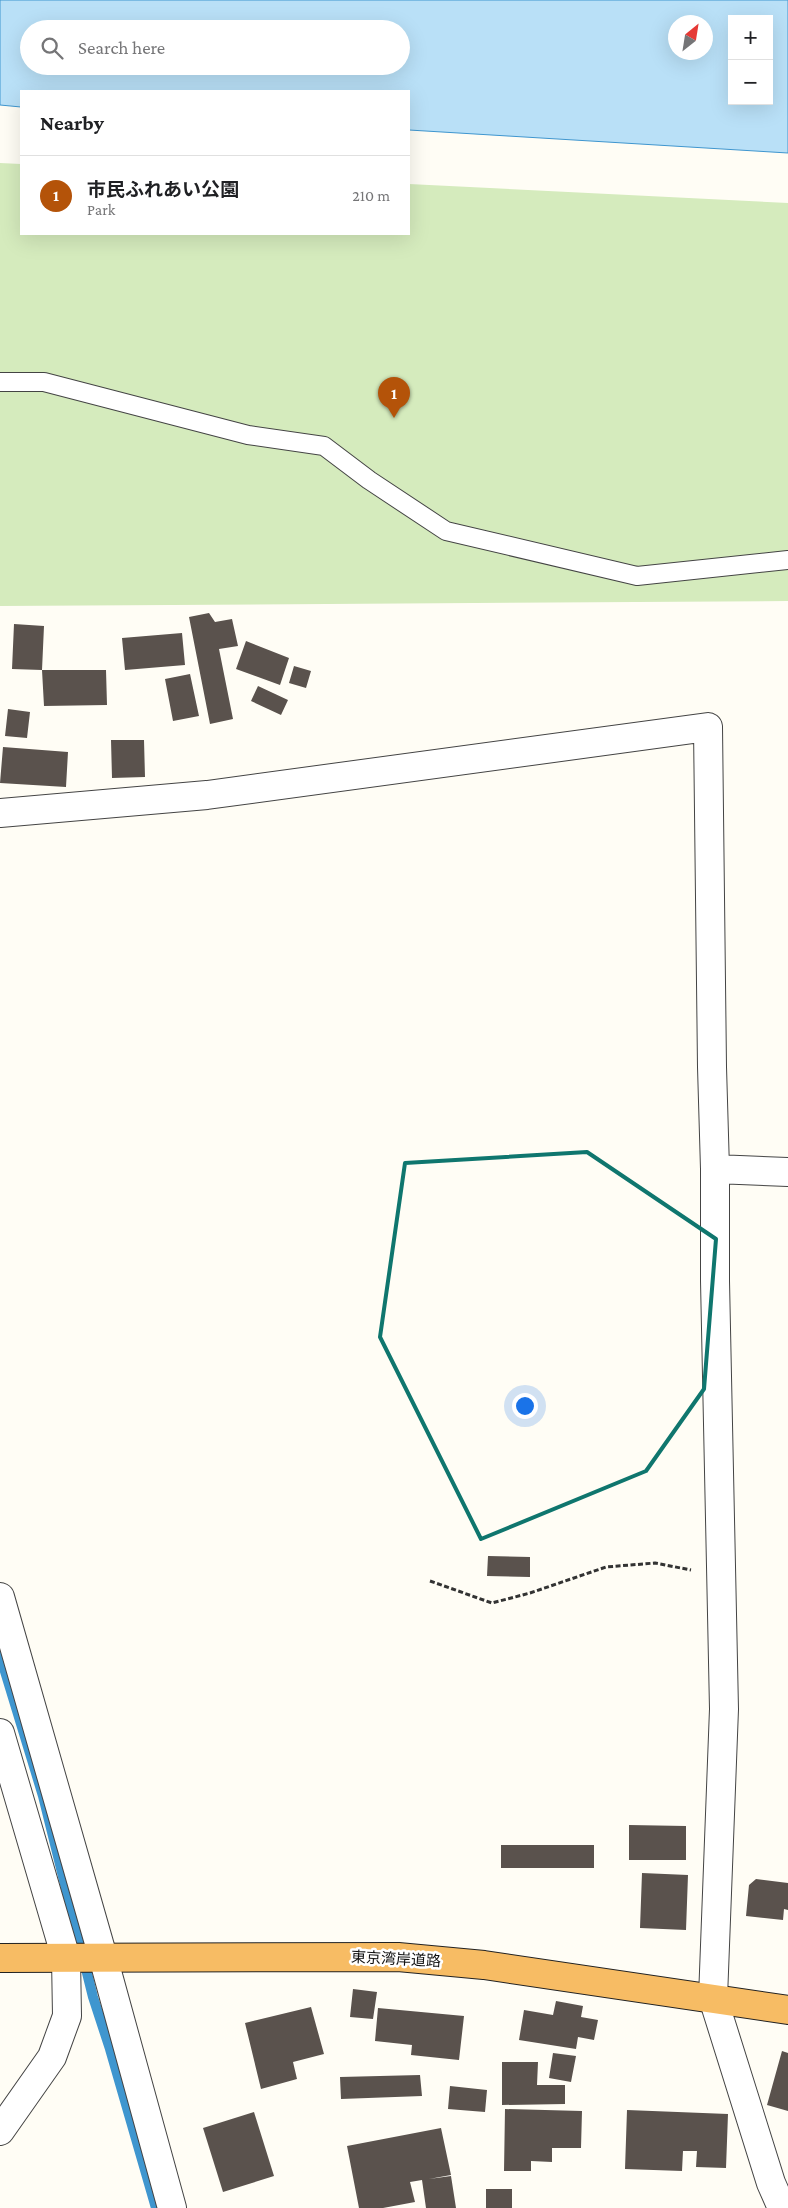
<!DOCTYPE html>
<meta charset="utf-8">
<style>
body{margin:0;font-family:"Crimson Pro","Noto Sans JP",serif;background:#f2f2f2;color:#202124}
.controls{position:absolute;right:15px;top:15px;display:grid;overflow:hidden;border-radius:0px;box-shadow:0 5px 20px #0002}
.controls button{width:45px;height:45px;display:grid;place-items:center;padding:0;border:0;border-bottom:1px solid #e0e0e0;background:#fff;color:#202124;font:25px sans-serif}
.compass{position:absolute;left:668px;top:15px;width:45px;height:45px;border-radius:50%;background:#fff;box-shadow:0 5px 20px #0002;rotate:30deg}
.you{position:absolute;left:524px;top:1405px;width:18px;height:18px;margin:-12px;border:4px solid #fff;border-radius:50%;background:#1a73e8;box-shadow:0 0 0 8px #1a73e833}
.badge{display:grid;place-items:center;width:32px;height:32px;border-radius:50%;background:#b45309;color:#fff;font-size:16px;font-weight:700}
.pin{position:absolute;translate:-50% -41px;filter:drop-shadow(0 1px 2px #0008)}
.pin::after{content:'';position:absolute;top:26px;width:18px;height:15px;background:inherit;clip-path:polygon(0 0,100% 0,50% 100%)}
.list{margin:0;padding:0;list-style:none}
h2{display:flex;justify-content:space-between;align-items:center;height:65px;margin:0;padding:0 20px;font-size:21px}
h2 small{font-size:16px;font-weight:400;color:#757577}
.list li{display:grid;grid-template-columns:32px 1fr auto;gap:15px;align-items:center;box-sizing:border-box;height:80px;padding:0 20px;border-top:1px solid #e0e0e0}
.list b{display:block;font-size:19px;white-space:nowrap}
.list p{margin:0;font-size:16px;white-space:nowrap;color:#757577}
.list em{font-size:16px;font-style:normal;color:#757577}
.icon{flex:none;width:28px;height:28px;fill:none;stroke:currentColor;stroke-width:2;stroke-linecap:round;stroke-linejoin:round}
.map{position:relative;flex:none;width:788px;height:2208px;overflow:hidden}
.search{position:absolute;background:#fff;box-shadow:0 5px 20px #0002;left:20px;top:20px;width:390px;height:55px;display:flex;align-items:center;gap:12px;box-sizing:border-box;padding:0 18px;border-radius:28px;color:#757577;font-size:19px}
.panel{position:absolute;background:#fff;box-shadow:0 5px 20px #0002;left:20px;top:90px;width:390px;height:145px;border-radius:0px}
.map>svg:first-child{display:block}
.green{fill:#d5ebbd}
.water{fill:#b9e0f7;stroke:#3f96cf;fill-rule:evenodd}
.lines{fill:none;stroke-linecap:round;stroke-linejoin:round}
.stream{stroke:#3f96cf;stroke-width:10}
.building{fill:#5a524d}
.service-casing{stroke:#444;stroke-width:20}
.minor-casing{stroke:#444;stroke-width:30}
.trunk-casing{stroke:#222;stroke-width:30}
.path{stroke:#333;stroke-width:3;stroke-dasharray:5 2.5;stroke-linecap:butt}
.service{stroke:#fff;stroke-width:18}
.minor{stroke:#fff;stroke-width:28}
.trunk{stroke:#f7bc64;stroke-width:28}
.marked{fill:none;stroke:#0f766e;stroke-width:4;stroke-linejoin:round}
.labels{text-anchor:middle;stroke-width:5;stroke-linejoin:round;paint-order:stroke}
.street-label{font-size:15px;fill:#111;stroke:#fff}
</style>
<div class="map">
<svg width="788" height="2208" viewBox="0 0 788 2208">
<rect width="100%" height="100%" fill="#fffdf5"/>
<path class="green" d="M0,163L21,164V234H409V184L788,203V601L0,606Z"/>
<path class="water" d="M0,0H788V153L409,130V91H21V107L0,105ZM732,19H769V101H732ZM676,22H706V52H676ZM29,29H401V66H29Z"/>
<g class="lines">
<path class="stream" d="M0,1655L43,1796L93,1997L110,2049L156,2208"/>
</g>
<path class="building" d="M209,613L215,622L232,619L238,646L219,649L233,719L210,724L189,617Z
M14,624L44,626L42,670L12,669Z
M182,633L185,665L125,670L122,638Z
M246,641L289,658L280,685L236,669Z
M294,666L311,671L306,688L289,683Z
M42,670H106L107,705L44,706Z
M190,674L199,716L173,721L165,679Z
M258,686L288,700L281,715L251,701Z
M8,709L30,712L27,738L5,736Z
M111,740H144L145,777L112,778Z
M3,747L68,752L66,787L0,783Z
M488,1556L530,1557V1577L487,1576Z
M629,1825L686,1826V1860H629Z
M501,1845H594V1868H501Z
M642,1873L688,1875L686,1930L640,1928Z
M756,1879L788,1883V1910L784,1909L783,1920L746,1916L749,1885Z
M353,1989L377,1992L373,2019L350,2017Z
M556,2001L583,2006L581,2017L598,2020L594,2040L578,2037L576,2049L519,2040L524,2010L553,2015Z
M311,2007L324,2054L293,2062L297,2079L261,2089L245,2023Z
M378,2008L464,2016L459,2060L411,2055L412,2045L375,2041Z
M782,2051L788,2053V2111L767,2105Z
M553,2053L576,2056L571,2082L549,2078Z
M502,2062H538L537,2085H565V2104L502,2105Z
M420,2075L422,2096L341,2099L340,2077Z
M450,2086L487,2090L485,2112L448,2109Z
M505,2109L582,2111L581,2148H552V2162L531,2161V2171H504Z
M627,2110L728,2114L726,2168L696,2167L697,2151H683L682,2171L625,2169Z
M254,2112L274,2176L223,2192L203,2128Z
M441,2128L451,2175L429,2179L451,2176L456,2208H426L422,2180L410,2182L415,2202L383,2208H359L347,2146Z
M486,2189H512V2208H486Z"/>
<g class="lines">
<defs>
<path id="service" d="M0,382H44L248,435L324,446L369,480L446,531L637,576L788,560"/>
<path id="minor" d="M0,813L207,795L708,727L712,1067L715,1169V1281L724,1709L713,1998L771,2183L782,2208
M715,1169L788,1172
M0,1597L103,1957L172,2208
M0,1733L66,1958L67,2016L52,2057L0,2131"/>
<path id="trunk" d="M0,1958L398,1957L484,1965L788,2010"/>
</defs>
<use href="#service" class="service-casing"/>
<use href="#minor" class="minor-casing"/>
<use href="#trunk" class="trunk-casing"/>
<path class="path" d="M430,1581L492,1603L530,1593L606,1567L655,1563L691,1570"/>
<use href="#service" class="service"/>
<use href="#minor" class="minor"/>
<use href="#trunk" class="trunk"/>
</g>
<path class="marked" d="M587,1152L716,1239L704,1389L646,1471L481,1539L380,1337L405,1163Z"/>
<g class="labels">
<g class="street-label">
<text transform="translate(396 1959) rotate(3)" y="5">東京湾岸道路</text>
</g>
</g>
</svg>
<div class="controls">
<button>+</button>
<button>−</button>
</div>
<svg class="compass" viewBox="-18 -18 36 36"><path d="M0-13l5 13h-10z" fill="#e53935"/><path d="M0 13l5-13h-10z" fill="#757577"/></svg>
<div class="you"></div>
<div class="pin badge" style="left:394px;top:418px">1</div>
<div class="search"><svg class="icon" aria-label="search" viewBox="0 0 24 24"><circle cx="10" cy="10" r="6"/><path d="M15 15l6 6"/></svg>Search here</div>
<section class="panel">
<h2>Nearby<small></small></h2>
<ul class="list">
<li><span class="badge">1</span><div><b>市民ふれあい公園</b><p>Park</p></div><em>210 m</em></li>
</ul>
</section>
</div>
